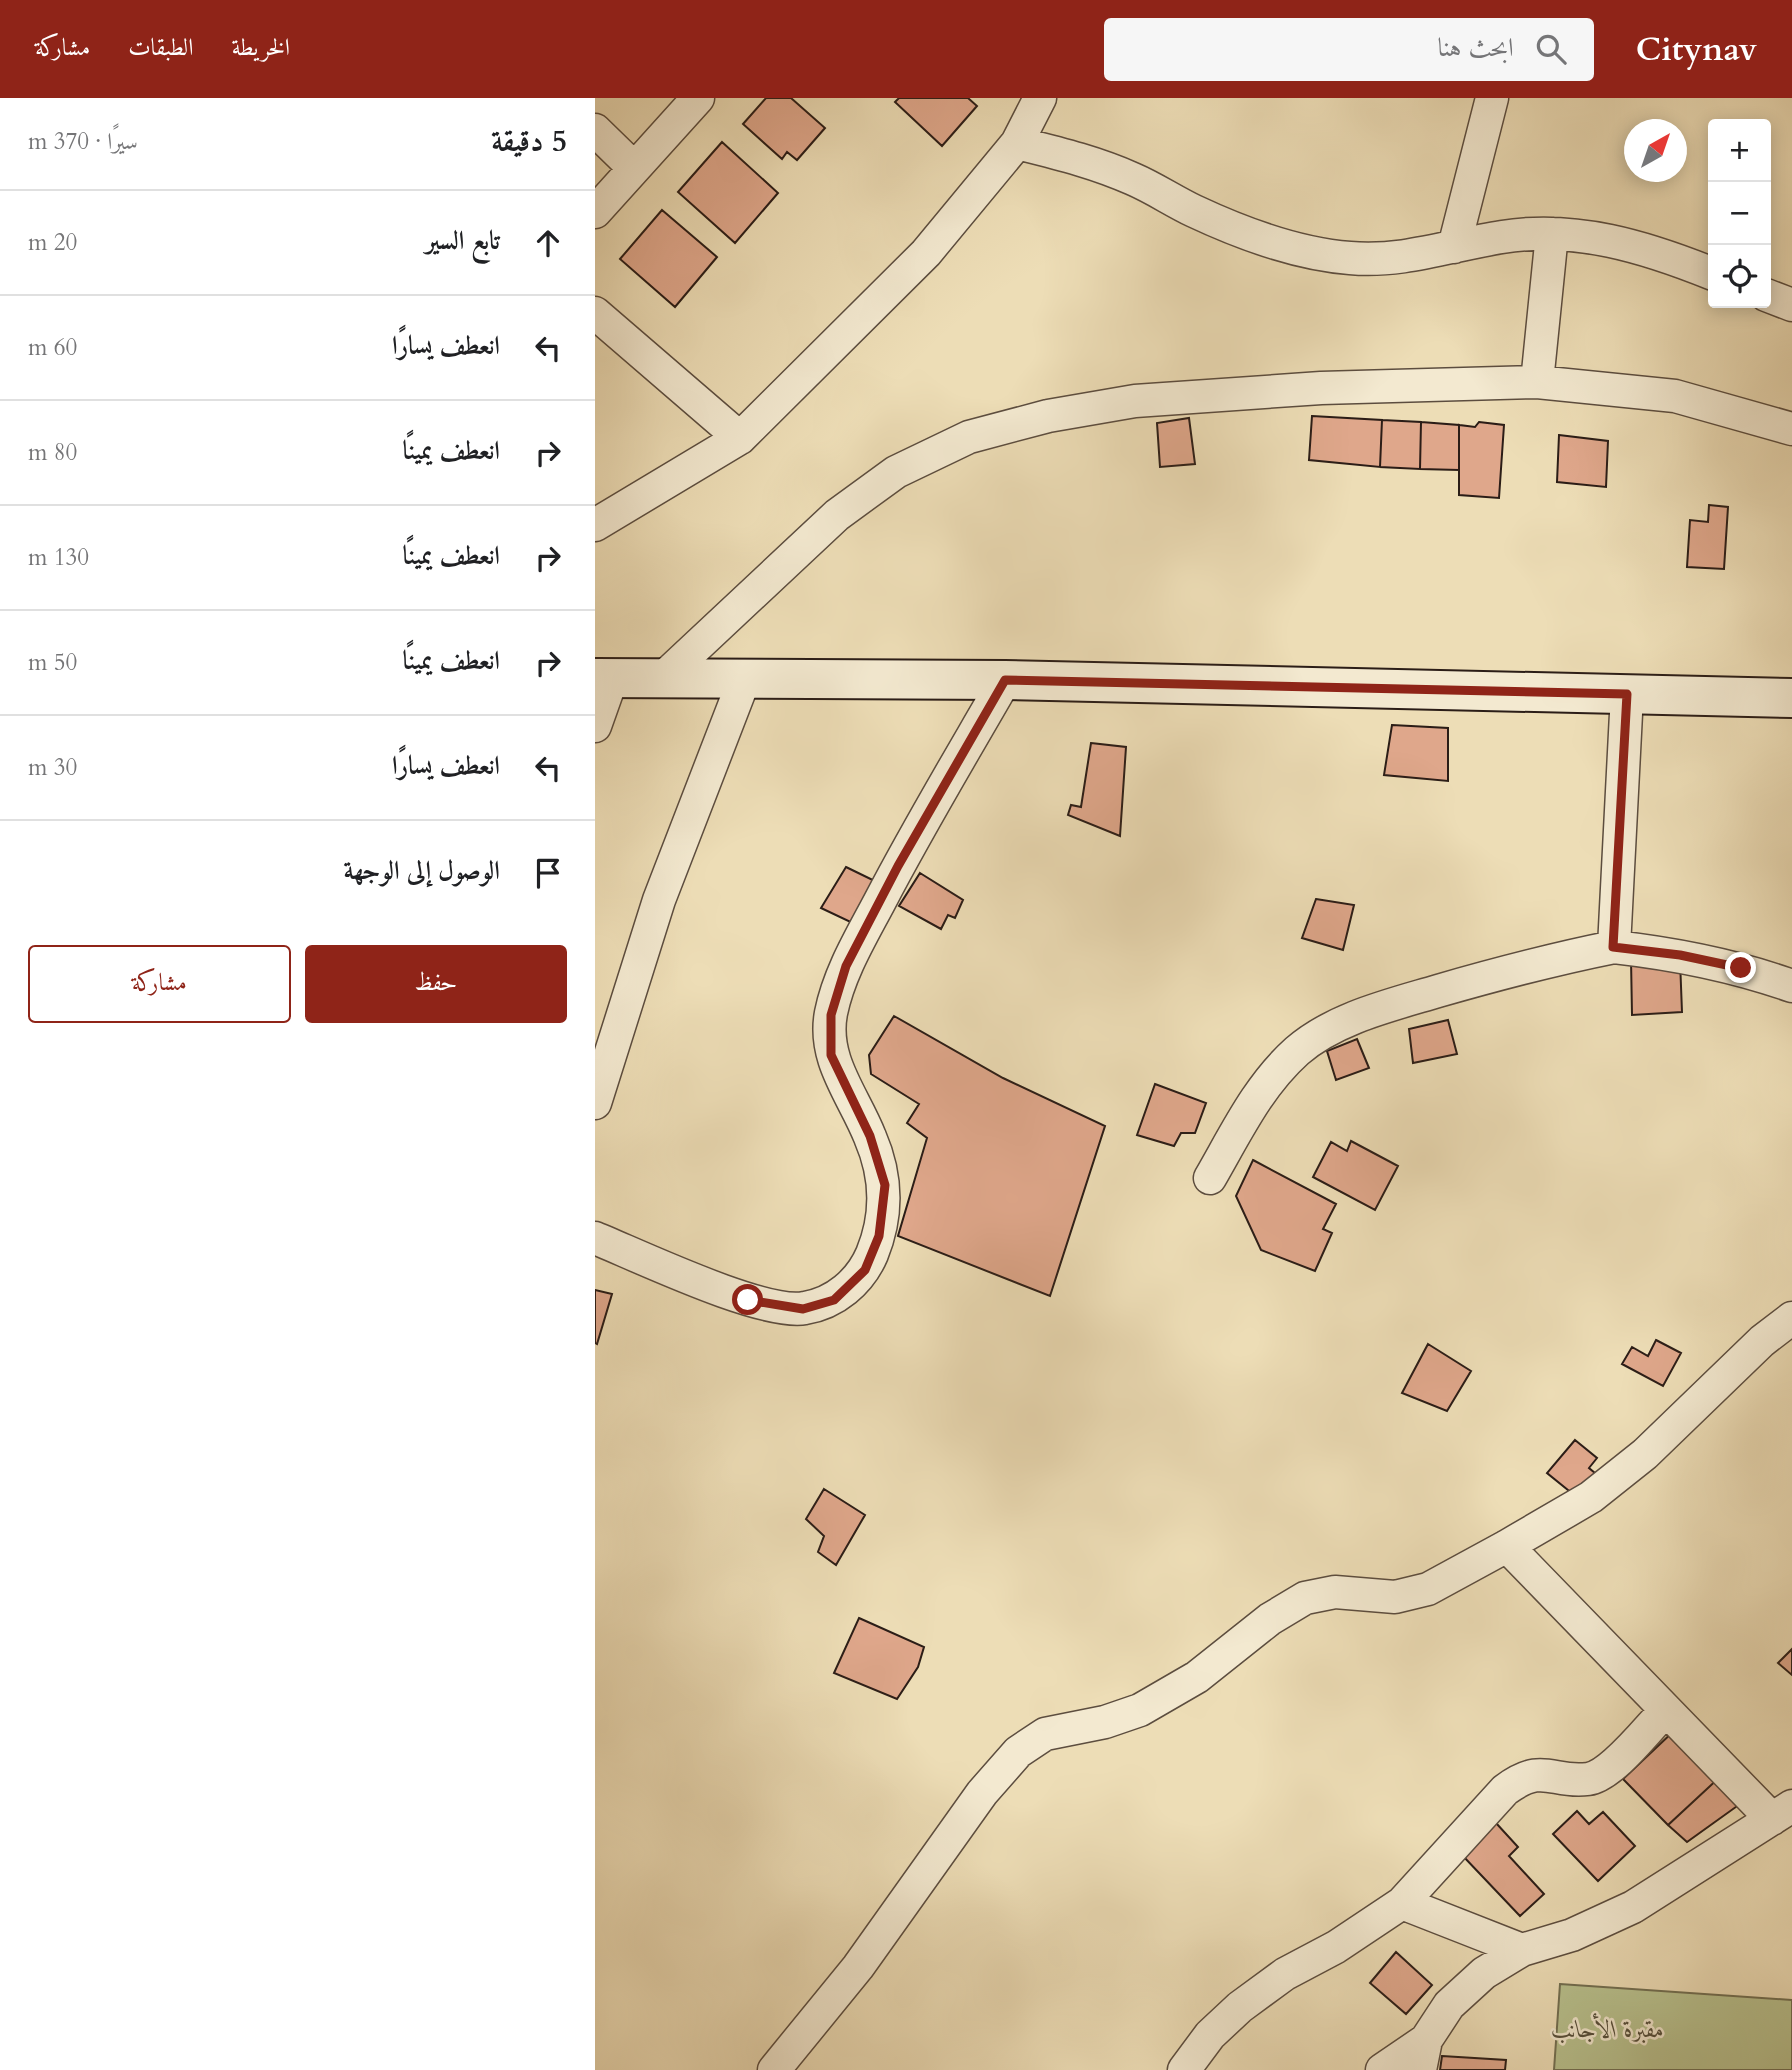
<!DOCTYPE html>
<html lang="ar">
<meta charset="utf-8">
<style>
body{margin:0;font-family:Cardo,Amiri,serif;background:#f6f6f6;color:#202124;direction:rtl}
.controls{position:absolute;right:21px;top:21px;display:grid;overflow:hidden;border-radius:7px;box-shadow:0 4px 18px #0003}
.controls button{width:63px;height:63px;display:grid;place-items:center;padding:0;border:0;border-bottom:2px solid #e0e0e0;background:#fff;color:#202124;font:35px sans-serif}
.compass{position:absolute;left:1029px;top:21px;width:63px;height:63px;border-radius:50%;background:#fff;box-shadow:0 4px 18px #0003;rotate:40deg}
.stop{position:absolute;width:21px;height:21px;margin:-16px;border:5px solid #8f2418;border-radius:50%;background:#fff}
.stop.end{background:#8f2418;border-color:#fff;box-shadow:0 2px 7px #0008}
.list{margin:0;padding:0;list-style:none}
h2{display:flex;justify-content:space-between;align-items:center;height:91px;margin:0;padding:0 28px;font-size:30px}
h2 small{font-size:23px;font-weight:400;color:#757577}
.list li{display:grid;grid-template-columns:46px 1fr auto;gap:21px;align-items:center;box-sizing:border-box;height:105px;padding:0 28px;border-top:2px solid #e0e0e0}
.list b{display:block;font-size:26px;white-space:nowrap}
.list em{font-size:23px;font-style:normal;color:#757577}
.actions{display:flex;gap:14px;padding:21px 28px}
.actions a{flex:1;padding:16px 0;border:2px solid #8f2418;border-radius:7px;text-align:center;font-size:24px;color:#8f2418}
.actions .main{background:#8f2418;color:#fff}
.icon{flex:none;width:38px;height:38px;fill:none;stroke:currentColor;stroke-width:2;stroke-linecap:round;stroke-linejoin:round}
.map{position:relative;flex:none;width:1197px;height:1972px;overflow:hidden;direction:ltr}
header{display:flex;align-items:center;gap:42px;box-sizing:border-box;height:98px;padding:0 35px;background:#8f2418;color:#fff}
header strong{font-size:33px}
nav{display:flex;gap:38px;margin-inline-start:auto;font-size:24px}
.search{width:490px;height:63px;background:#f6f6f6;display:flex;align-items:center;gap:18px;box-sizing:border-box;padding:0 24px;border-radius:7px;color:#757577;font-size:26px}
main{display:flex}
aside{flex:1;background:#fff}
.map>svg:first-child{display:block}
.green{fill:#b8c18e;stroke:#726f52;stroke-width:2}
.building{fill:#dfa78b;stroke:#2b1d17;stroke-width:2}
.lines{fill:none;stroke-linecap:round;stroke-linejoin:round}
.street-casing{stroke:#5c4d3f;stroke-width:35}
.secondary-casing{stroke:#2b1d17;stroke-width:42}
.street{stroke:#f3e9d0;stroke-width:32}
.secondary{stroke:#f3e9d0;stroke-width:38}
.route{stroke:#8f2418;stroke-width:9}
.labels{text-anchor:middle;stroke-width:5;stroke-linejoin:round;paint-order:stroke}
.park-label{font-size:24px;font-style:italic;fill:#554e3b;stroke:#f3e9d0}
</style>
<header>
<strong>Citynav</strong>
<div class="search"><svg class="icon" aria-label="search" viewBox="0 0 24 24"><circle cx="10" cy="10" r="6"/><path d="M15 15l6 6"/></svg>ابحث هنا</div>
<nav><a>الخريطة</a><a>الطبقات</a><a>مشاركة</a></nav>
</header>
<main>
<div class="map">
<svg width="1197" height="1972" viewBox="0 0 1197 1972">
<rect width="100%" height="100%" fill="#edddb6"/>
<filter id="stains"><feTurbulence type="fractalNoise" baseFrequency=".00286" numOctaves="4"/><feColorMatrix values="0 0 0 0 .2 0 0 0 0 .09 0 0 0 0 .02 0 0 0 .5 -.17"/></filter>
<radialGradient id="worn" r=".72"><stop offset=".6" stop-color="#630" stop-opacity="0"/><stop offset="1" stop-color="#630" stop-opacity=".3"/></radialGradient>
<path class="green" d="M965,1886L1197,1902V1972H959Z"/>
<path class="building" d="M171,0H196L230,30L202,62L192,54L187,61L148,26Z
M304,0H373L382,8L347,48L300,4Z
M127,44L183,95L140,145L83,94Z
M67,112L122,159L80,209L25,161Z
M717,318L787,322L785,369L714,362Z
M594,320L600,366L565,369L562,325Z
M787,322L826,324L825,371L785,369Z
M826,324L864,327V372L825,371Z
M884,324L909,327L904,400L864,397V327L880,329Z
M964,337L1013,343L1011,389L962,384Z
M1114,407L1133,409L1129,471L1092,469L1095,422L1113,424Z
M797,627L853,630V683L789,677Z
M496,645L531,649L525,738L473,717L476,707L486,709Z
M251,769L288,787L266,829L226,810Z
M325,775L368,802L360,820L353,817L346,831L304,808Z
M721,801L759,807L748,852L707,840Z
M1036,861L1085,862L1087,914L1037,917Z
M299,918L408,980L510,1028L455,1198L303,1138L332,1040L312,1025L324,1006L276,976L274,957Z
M853,922L862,956L818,965L814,931Z
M762,941L774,970L741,982L732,953Z
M560,986L611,1005L600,1035H586L579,1048L542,1037Z
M756,1043L803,1068L780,1112L718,1079L736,1044L752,1053Z
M658,1062L741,1106L728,1131L737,1135L720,1173L666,1152L641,1098Z
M0,1192L17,1196L2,1246L0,1245Z
M1061,1242L1086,1255L1068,1288L1027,1266L1037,1249L1053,1258Z
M833,1246L876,1273L852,1313L807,1295Z
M980,1342L1002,1360L994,1370L1006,1380L984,1401L952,1375Z
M229,1391L270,1417L241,1467L223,1454L229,1438L211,1421Z
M264,1520L329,1549L323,1569L302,1601L239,1575Z
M1197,1551V1577L1183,1565Z
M1081,1631L1127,1677L1073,1727L1028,1681Z
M1127,1677L1152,1701L1092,1744L1073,1727Z
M982,1713L994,1726L1008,1714L1040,1748L1003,1783L958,1736Z
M901,1725L923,1749L914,1758L949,1796L925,1818L867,1757Z
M801,1854L837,1887L811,1916L775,1885Z
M847,1958L911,1962L910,1972H845Z"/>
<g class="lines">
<defs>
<path id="street" d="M0,32L39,70
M422,45C462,55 500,64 538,81C559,90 578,103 599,113C648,136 701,156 755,160C807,165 856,147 907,139C980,127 1051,149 1118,176
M0,114L103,0
M859,149L897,0
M1171,197L1197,207
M0,215L145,340
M942,284L957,136
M0,427L145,340L331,155L422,45L445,0
M68,580L242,417L301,374L374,339L453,318L540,303L726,290L942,284L1080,298L1197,331
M1032,596L1019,849C1081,856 1138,867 1197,888
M0,628L17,580
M0,1005L64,802L149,582
M615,1080C641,1035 663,988 702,953C740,920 796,907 843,893C902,876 959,861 1019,849
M0,1140C44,1158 169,1218 210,1210C240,1205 265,1184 277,1156C293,1117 292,1078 275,1039C259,998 227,962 236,915C244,875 266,839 285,803C324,728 368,655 410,582
M912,1448L1177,1721
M807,1805L910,1692C949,1663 957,1686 993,1681C1017,1678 1053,1630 1070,1613
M179,1972L263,1869L387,1695L423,1654L450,1636L510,1624L545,1612L602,1579L675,1521L710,1500L740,1494L800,1499L833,1491L912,1448L996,1399L1050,1356L1167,1243L1197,1220
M589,1972L615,1937L645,1909L690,1876L741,1849L807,1805L927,1852
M787,1972L831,1942
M825,1972L831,1942L854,1907L889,1875L927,1852L977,1837L1038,1809L1197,1708"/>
<path id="secondary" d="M0,580L410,582L1197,600"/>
</defs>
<use href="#street" class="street-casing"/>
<use href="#secondary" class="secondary-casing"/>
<use href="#street" class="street"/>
<use href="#secondary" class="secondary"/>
</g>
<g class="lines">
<path class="route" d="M153,1202L208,1211L239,1202L270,1172L284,1138L290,1087L275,1038L236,957V917L251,868L303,768L410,582L1032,596L1018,849L1085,857L1146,870"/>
</g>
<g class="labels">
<g class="park-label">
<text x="1013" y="1939">مقبرة الأجانب</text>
</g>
</g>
<rect width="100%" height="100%" filter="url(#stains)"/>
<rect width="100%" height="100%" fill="url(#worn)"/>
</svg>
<div class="controls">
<button>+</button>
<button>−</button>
<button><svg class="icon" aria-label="locate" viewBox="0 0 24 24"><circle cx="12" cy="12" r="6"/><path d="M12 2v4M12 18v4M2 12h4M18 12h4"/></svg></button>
</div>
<svg class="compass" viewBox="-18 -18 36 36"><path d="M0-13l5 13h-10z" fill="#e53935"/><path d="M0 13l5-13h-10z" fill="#757577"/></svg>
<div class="stop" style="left:153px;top:1202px"></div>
<div class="stop end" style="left:1146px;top:870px"></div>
</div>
<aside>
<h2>5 دقيقة<small>سيرًا · 370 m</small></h2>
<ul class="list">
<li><svg class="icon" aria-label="ahead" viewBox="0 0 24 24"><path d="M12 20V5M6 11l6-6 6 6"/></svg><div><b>تابع السير</b></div><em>20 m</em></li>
<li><svg class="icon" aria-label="left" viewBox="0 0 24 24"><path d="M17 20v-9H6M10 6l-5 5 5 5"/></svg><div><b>انعطف يسارًا</b></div><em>60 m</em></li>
<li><svg class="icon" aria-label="right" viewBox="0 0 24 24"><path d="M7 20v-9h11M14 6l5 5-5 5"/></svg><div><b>انعطف يمينًا</b></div><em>80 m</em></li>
<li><svg class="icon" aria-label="right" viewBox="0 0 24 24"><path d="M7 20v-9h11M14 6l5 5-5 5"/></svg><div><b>انعطف يمينًا</b></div><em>130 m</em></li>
<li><svg class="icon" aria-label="right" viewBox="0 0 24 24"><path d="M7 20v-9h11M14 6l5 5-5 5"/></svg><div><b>انعطف يمينًا</b></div><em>50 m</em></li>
<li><svg class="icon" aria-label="left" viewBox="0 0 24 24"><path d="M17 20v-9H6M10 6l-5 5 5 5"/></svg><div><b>انعطف يسارًا</b></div><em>30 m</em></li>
<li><svg class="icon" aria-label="arrive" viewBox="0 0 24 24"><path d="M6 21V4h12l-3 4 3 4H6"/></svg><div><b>الوصول إلى الوجهة</b></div></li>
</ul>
<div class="actions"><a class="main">حفظ</a><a>مشاركة</a></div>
</aside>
</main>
